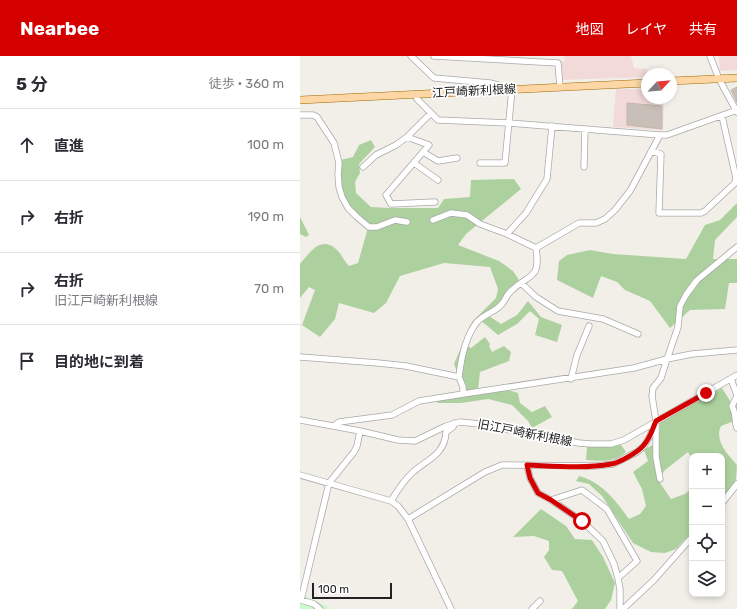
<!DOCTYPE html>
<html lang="ja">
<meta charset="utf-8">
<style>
body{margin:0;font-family:Rubik,"Noto Sans JP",sans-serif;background:#f2f2f3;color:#2b2b33}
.controls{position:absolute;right:12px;bottom:12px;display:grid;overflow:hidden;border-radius:8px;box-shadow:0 2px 6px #0003}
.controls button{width:36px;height:36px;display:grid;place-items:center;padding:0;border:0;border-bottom:1px solid #e1e1e2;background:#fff;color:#2b2b33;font:20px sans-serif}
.compass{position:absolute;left:341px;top:12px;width:36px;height:36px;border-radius:50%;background:#fff;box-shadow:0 2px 6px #0003;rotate:64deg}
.scale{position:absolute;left:12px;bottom:10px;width:80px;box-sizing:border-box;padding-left:4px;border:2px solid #222;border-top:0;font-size:11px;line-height:14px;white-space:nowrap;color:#222;-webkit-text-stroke:3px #fff;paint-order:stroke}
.stop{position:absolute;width:12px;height:12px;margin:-9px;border:3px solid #d40000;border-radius:50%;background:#fff}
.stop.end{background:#d40000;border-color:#fff;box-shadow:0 1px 4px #0008}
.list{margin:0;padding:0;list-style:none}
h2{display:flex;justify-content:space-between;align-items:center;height:52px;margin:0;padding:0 16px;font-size:17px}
h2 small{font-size:13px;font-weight:400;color:#7c7c81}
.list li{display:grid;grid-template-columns:26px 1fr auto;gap:12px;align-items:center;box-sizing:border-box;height:72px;padding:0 16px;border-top:1px solid #e1e1e2}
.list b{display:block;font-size:15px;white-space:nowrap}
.list p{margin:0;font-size:13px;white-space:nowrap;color:#7c7c81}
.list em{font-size:13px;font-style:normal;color:#7c7c81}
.icon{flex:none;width:22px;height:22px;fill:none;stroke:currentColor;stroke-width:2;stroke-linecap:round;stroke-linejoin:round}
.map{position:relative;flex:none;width:437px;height:553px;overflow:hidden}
header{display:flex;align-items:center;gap:24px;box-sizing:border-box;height:56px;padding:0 20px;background:#d40000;color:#fff}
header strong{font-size:19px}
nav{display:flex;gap:22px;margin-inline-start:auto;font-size:14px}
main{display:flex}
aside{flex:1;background:#fff}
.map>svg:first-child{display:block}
.commercial{fill:#f2dad9}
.forest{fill:#add19e}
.park{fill:#c8facc}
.building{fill:#c7bfb8;stroke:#c4b6ab}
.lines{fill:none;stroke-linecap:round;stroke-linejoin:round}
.minor-casing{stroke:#a9a9a9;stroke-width:7}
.major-casing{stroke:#a06b00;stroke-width:8}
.minor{stroke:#fff;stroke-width:5.5}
.major{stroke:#fcd6a4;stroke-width:7}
.route{stroke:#d40000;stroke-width:5}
.labels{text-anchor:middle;stroke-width:3.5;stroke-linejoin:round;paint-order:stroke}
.street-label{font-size:12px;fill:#222;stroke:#fff}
</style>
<header>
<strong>Nearbee</strong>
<nav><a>地図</a><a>レイヤ</a><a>共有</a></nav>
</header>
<main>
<aside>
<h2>5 分<small>徒歩 · 360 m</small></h2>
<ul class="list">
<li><svg class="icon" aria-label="ahead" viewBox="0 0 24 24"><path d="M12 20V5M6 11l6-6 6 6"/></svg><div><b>直進</b></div><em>100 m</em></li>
<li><svg class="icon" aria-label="right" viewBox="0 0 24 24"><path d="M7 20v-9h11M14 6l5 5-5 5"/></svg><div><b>右折</b></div><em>190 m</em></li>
<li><svg class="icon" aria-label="right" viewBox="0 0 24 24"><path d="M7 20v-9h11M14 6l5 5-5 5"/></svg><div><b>右折</b><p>旧江戸崎新利根線</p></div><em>70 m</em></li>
<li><svg class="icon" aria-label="arrive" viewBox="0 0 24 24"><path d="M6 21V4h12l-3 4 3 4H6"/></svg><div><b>目的地に到着</b></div></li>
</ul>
</aside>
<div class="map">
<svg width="437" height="553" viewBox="0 0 437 553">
<rect width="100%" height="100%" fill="#f2efe9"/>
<path class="commercial" d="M264,0H331L334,12L347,13V21L259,24L257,5H265Z
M419,0H437V14L420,15Z
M316,32L347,34V42H364L363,74L313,71Z"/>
<path class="forest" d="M71,84L75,91L59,108L60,117L55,126L56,137L71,151L89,152H138L144,143L170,141L171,124L214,123L221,133L166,178L158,189L199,205L213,215L219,224L209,232L199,251L186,258L201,268L217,259L228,245L241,261L262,269L257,286L235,279L239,263L230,255L217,268L198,279L179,263L165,289L171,292L185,281L190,288L189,290L192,296L204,290L211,296L209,305L180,316L178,334L201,332L218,337L220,347L232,356L245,350L252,361L232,372L228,365L212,349L188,343L161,347H137L139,340L163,338V331L154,308L172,266L196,242L198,233L190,211L144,207L100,220L86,247L74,257L39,247L35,263L20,281L2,269L15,234L9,231L0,242V208C10,196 22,178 38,195C42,199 44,205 49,210L58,207L69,168L63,167L40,139V104L53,101L59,89Z
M437,147V161L415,184L413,203H437V227H429L425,253L390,254L370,272L350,245L325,234L317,226L301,220L293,242L257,224L259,205L267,199L290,194L313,198L386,203L405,169L420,164Z
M0,161L9,179L6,181L0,178Z
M422,332L432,348L437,347V364L421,370C414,385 428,399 437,409L436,424L422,443V400H392V403L388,396L365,414L358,424L371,443L385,438L392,432V476L376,493L365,497L351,496L333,487L302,440L289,428L276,425L279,420C302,426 316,445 329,463L340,458L346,450L342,433L333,416L348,405L344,394L359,385L360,365Z
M321,389L326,396C313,407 301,405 286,404L287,390H306Z
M241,453L266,470L275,483L292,484L303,501L315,527L311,544L305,553H272L278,545L262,515L252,514L244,501L249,494V485L234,480L213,481Z"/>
<path class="park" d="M0,538L26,550L29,553H0Z"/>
<path class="building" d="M437,31V47L431,34Z
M327,47L362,50V73L327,69Z"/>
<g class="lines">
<defs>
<path id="minor" d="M111,0L134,22L190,27L212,33L205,107H180
M134,0L258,7L260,31
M410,0L419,23L437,56
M116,38L117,43L138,64L209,67L360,79H367L437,54
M0,59H13L17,61L34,87L39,107L38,118L39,131L42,141L48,152L57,161L69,171H77L95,164L107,166
M107,81L129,89L86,139L91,148L135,146
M351,95L361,98L359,157H401L405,155L435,127L436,122L422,60
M123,96L138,105L157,102
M114,107L138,124
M63,111L76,99L96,89L107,81L131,57
M284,111L285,73
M133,164L151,157L167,159L180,168L207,178L236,192L279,167H296L305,163L315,154L330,135L360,79
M207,178L226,157L247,123L252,70
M221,227L236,241L258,255L303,263L338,278
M0,301L78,307L106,310L159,321L163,331V338L334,312L367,303L392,298L437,294
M159,321C161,302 165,281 177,266C183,259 194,256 200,250C205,246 206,239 211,235C229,217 241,225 236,192
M271,323L277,299L289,270
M431,323L437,339
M437,340L432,350C437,360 434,364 437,372
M0,364L60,375L98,384L115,385L146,370L160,366L179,368L279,387L291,388H311L324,384L437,319
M34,370L39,366L92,359L119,345L163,338
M227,409L230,422L238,437L251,444L282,465L303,485L314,508L318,522L320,533V553
M0,419L91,445L98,450L108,463L151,553
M360,423L356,401V365L352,340L353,332L361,322L367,303L378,271L380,250L386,239L397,224L437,191
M251,444L282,434L307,453L337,505L318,522
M91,445C97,435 103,425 112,417C126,404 145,399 146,376L153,371L154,367
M422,447L437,428
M108,463L185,416L202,409L296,410L313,408L337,396L344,390L350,380L356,365
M20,553L14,548L1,544L29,427L54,396L57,390L60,375
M232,553L240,545
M323,553L354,524L392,481"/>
<path id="major" d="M371,25L437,22
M0,44L347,27"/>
</defs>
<use href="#minor" class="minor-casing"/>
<use href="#major" class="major-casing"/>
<use href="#minor" class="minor"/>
<use href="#major" class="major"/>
</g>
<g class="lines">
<path class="route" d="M282,465L251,444L238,437L230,422L227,409C253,410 284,413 311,408C319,407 338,396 343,390C350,383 352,374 356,365L406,337"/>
</g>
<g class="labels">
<g class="street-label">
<text transform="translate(174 35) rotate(-3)" y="4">江戸崎新利根線</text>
<text transform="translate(225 377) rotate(11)" y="4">旧江戸崎新利根線</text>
</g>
</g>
</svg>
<div class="controls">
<button>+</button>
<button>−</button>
<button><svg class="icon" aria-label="locate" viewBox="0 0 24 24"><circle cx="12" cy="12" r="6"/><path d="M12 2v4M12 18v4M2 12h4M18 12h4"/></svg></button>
<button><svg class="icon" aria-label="layers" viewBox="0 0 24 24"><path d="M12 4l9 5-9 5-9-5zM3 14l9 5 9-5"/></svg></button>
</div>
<svg class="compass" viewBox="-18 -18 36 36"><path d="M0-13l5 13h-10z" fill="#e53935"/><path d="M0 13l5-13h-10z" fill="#7c7c81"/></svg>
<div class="scale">100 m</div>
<div class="stop" style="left:282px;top:465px"></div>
<div class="stop end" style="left:406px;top:337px"></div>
</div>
</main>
